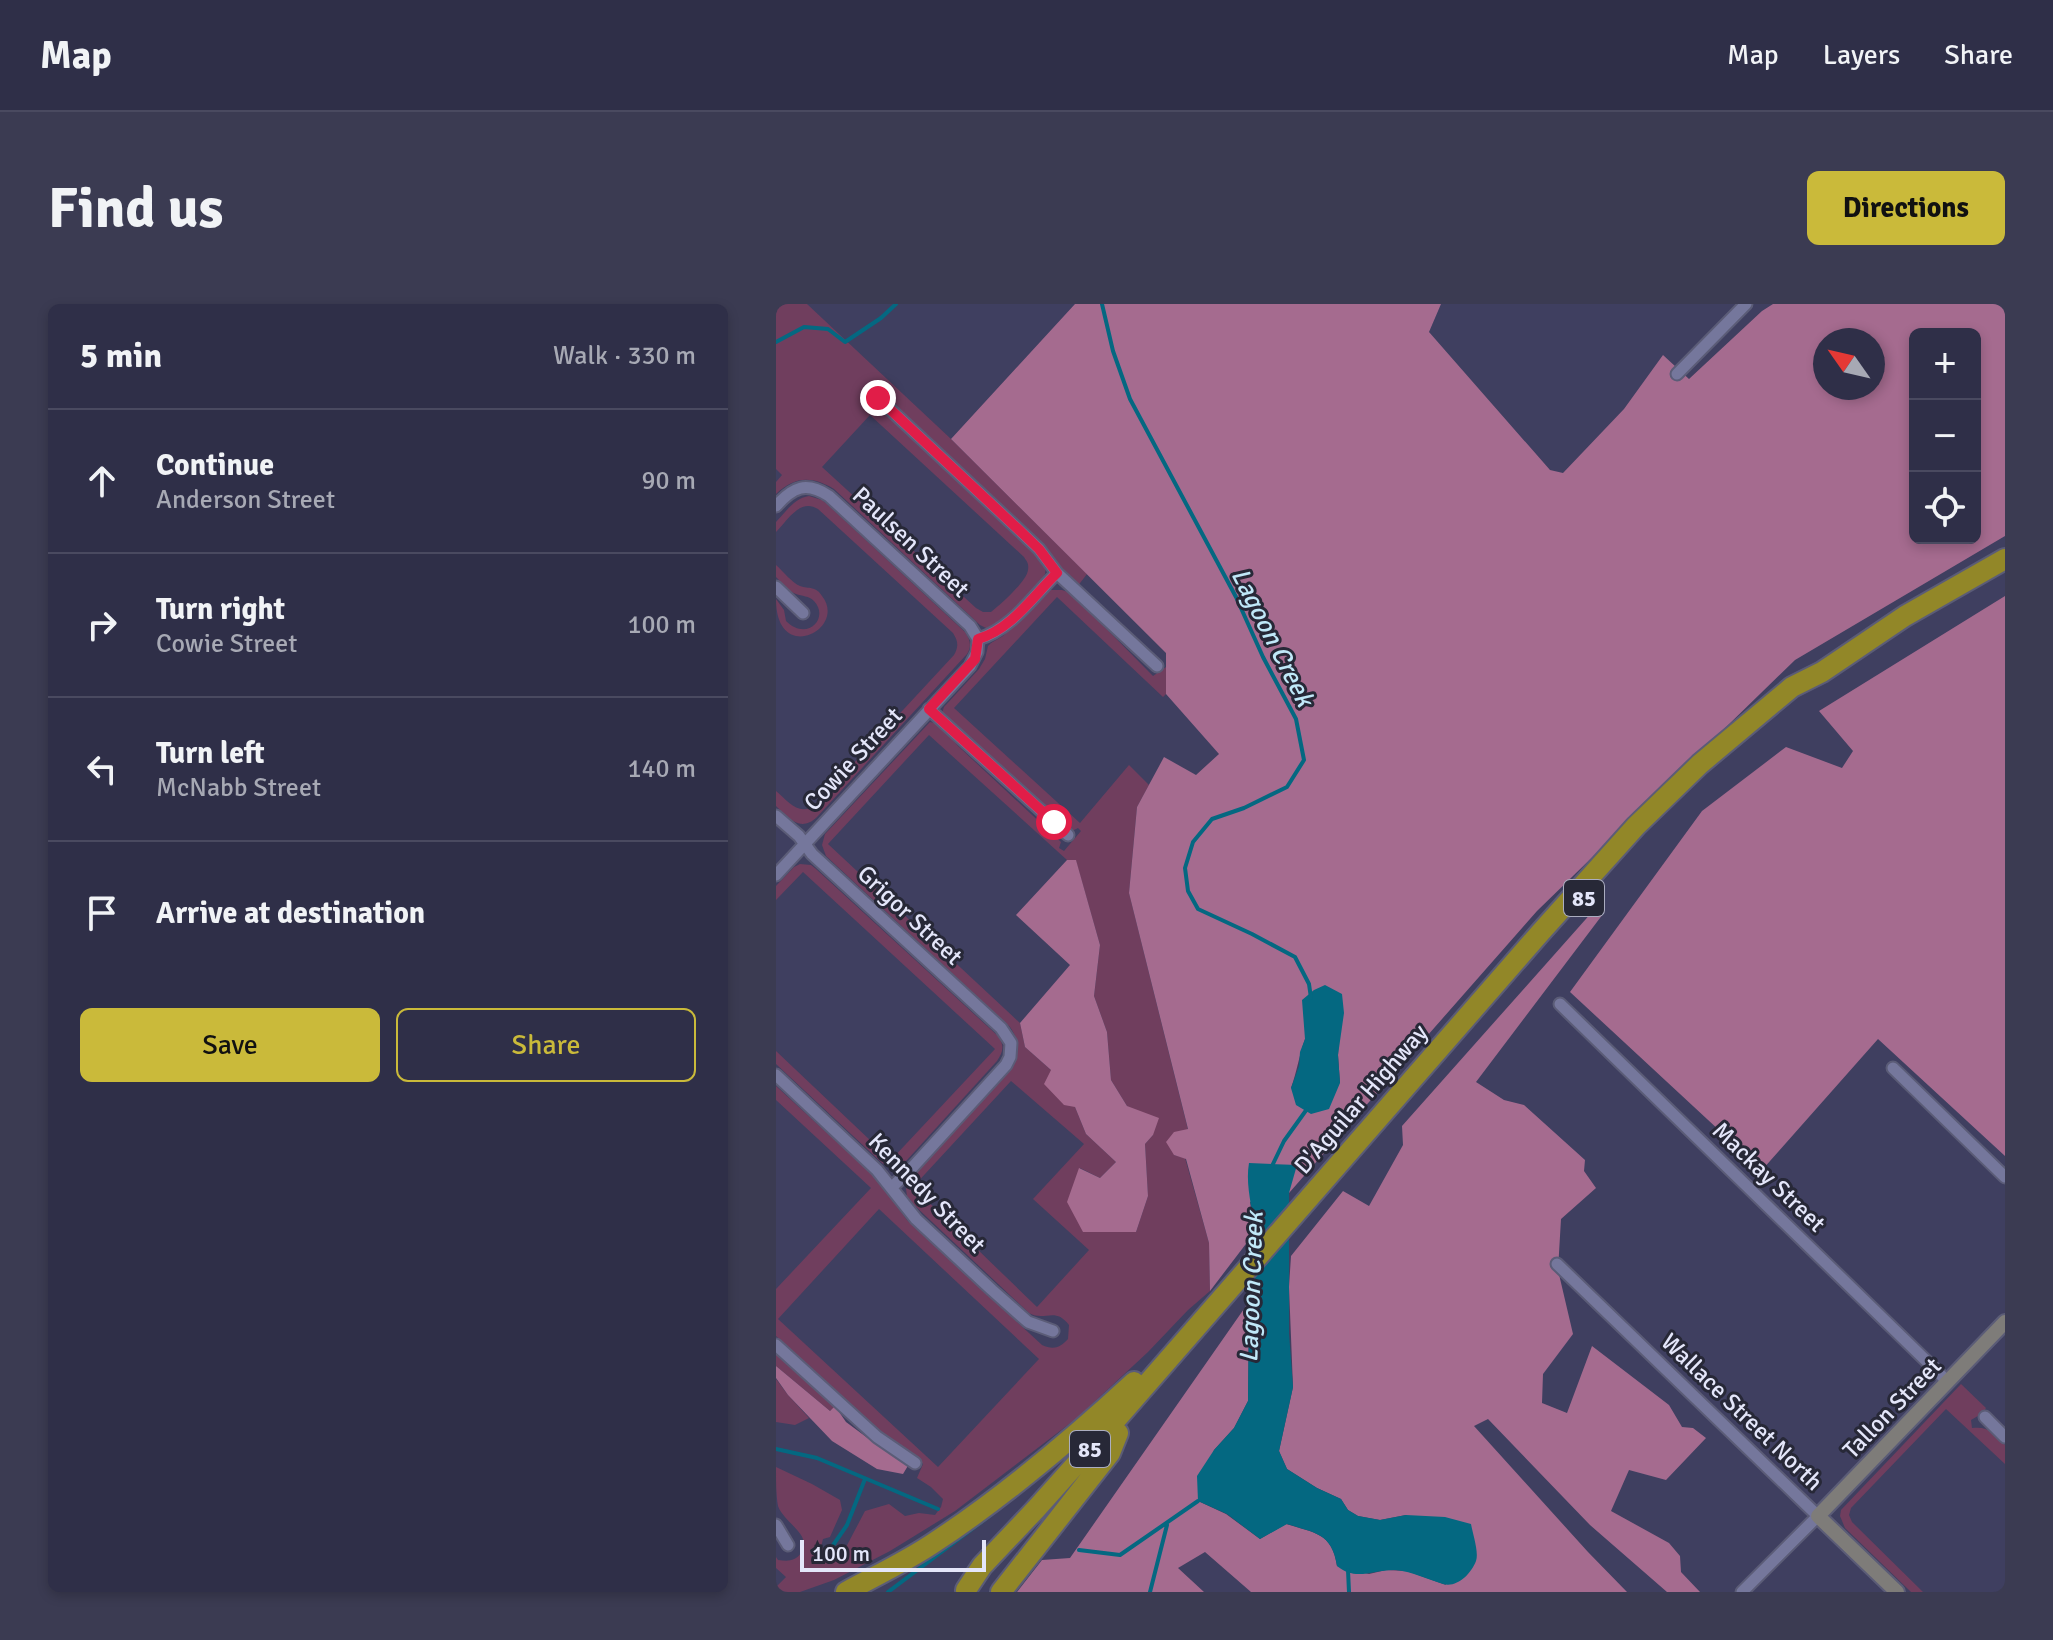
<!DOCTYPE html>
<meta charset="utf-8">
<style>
body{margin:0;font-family:Signika,sans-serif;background:#3b3b52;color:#f1f3f6}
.controls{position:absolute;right:24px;top:24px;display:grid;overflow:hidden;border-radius:12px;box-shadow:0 4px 12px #0003}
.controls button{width:72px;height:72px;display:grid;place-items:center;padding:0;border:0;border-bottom:2px solid #4a4a60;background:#2f2f48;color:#f1f3f6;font:40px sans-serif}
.compass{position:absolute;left:1037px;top:24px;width:72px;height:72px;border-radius:50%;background:#2f2f48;box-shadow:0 4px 12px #0003;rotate:304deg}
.scale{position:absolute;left:24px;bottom:20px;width:186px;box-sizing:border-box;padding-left:8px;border:4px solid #e4e6fa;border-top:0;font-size:22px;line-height:28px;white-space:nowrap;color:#e4e6fa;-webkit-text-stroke:6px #272837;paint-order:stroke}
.stop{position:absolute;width:24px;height:24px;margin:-18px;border:6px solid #e11d48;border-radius:50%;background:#fff}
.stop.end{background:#e11d48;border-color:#fff;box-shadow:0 2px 8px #0008}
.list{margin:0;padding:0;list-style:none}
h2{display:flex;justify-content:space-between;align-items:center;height:104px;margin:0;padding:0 32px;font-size:34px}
h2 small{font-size:26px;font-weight:400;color:#a7a9b4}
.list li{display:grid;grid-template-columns:52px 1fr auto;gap:24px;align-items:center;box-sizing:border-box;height:144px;padding:0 32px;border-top:2px solid #4a4a60}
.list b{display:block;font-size:30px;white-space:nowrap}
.list p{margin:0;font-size:26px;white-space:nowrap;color:#a7a9b4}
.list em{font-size:26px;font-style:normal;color:#a7a9b4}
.actions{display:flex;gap:16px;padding:24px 32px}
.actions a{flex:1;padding:18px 0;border:2px solid #caba3a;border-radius:12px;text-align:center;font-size:28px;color:#caba3a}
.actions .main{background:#caba3a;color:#111}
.icon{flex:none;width:44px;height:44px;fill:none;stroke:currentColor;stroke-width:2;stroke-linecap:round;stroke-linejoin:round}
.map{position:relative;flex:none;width:1229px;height:1288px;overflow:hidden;border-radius:12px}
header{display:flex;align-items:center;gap:48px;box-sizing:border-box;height:112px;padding:0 40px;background:#2f2f48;border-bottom:2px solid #4a4a60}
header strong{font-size:38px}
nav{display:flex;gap:44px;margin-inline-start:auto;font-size:28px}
.intro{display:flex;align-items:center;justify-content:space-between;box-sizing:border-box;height:192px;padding:0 48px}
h1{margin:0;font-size:56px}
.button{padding:20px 36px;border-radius:12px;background:#caba3a;color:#111;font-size:28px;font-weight:700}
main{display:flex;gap:48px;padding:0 48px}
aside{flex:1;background:#2f2f48;border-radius:12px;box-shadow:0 4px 12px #0003}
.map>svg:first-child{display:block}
.green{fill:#703e5e;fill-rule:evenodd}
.forest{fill:#a56b8f;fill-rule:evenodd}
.water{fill:#046881}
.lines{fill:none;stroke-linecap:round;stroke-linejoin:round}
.stream{stroke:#046881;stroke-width:4}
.street-casing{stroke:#5b5c77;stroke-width:15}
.secondary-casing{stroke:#5b5c77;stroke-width:18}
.highway-casing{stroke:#5b5c77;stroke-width:24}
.street{stroke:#75779c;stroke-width:11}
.secondary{stroke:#7e7c79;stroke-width:14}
.highway{stroke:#928728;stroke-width:20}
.route{stroke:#e11d48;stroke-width:10}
.labels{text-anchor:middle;stroke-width:6;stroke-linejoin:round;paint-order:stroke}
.shield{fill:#272837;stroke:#abadc0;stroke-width:2}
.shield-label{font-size:22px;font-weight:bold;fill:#e4e6fa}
.street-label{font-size:24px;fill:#e4e6fa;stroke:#272837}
.water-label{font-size:26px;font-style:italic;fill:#c0e8f8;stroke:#272837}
</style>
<header>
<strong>Map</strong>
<nav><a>Map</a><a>Layers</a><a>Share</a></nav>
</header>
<div class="intro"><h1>Find us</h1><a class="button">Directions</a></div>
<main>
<aside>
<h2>5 min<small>Walk · 330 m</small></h2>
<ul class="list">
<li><svg class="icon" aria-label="ahead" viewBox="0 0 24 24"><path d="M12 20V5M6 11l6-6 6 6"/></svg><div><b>Continue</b><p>Anderson Street</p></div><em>90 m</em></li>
<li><svg class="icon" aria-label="right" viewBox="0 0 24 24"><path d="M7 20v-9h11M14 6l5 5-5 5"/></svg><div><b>Turn right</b><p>Cowie Street</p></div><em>100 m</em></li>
<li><svg class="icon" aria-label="left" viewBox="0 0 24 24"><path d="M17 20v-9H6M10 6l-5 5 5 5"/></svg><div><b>Turn left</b><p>McNabb Street</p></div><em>140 m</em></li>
<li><svg class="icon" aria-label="arrive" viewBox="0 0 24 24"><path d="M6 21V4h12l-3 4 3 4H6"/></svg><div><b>Arrive at destination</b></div></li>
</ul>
<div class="actions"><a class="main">Save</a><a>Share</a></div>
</aside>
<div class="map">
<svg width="1229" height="1288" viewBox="0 0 1229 1288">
<rect width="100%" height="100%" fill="#3f3f60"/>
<path class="green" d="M0,0H31L175,135L311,270L301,283L284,267L259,235L101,86L93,94L256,246L270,263L269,270L264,278L224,320L212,325L204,321L58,185C36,172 19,172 0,190V178L6,171L0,165ZM94,111L248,253C251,258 253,259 252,266C251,277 224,301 215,308H207L200,304L46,163Z
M33,192L46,196L51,200L189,328C194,335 196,342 191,350L41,513C24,529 13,514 0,502V487C12,497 22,512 38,502L178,351C183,342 182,337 177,329L42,205C24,194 12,216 0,228V218C10,208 18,194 33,192Z
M0,261C7,267 16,279 24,282C33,285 40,282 46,292C72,325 0,362 0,295L8,306L10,317C31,338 54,314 38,297C33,292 26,292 20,290C12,287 6,279 0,273Z
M274,286H286L295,289L377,372L390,363V390L387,393L281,293L178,404L304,519L353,461L373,481L361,503L353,589L412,826L398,851L409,854L433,939L434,987L412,1006L372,1048L301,1114L179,1207L114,1247L58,1276L24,1288H0V1283L10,1273L0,1264V1253L2,1256C11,1257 19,1258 25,1249C38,1232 8,1219 2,1202C0,1191 0,1175 0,1163L36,1180L64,1196L66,1206L54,1233L47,1235L45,1243L59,1250L68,1247L89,1207L113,1200L129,1212L143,1209L159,1211L165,1203L167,1195L155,1183L141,1174L147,1160L137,1149L113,1135L0,1032V985L95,884L0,796V782L100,874L131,916L266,1041C277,1046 284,1044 292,1035L293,1021C279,1002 269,1018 253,1009L138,901L131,892L130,885L135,874L238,761C243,746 243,736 234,723L50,552L46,541L49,530L154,418L163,420L182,442L285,538L283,544L288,547L305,527L302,524L296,527L191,430L170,415L166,409L168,403L203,365L209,355L212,342L215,339L227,332L269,289ZM153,431L291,556L300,557L324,641L318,692L331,728L335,776L351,802L377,831L369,840L372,892L360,928H307L304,864L324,874L340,858L310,830L299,803L275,766L249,743L244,719L52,540ZM235,777L308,840L257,895L313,946L261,1003L137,883ZM103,905L263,1055L162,1163L2,1015Z
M24,560L35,561L40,565L222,732C229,742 227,748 221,757L131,856L125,861L112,863L106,859L0,760V747L115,856L219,745L27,568L0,596V582L18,563Z
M0,1048L5,1052L59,1103L54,1107L0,1062Z
M0,1075L12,1091L33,1114L19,1121L0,1118Z
M1185,1080L1210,1104L1207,1109L1195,1116L1196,1124C1213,1122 1217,1129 1229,1141V1160L1170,1105L1075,1204L1073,1211L1076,1218L1147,1288H1135L1069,1224L1064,1212L1065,1206Z"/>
<path class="forest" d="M299,0H665L653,28L774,166L787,169L848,105L887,51L913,75L986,7L997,0H1229V232L1019,356L761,607L513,889L474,898L479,928L434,987L433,939L410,855L398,851L390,838L398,828L412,825L353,589L361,503L388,453L420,471L443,450L390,390V349L175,135ZM1139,30H1199V234H1139ZM1049,36H1097V84H1049ZM563,731L562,751L564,779L515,784C521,767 523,752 529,735Z
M1229,292V852L1102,735L986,866L794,688L926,507L1010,443L1066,464L1077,447L1043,407Z
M291,556H300L324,641L318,692L331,728L335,776L351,802L383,814L377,831L369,840L372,892L360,928H307L291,898L303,864L324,874L340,858L310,830L299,803L288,801L268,780L275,766L249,743L244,719L294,661L240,611Z
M817,607L827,610L700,778L728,796L748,801L809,856L808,867L820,884L785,915L782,966L797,1030L767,1070L766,1099L791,1109L816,1042L893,1101L906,1123L917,1124L930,1134L890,1176L853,1166L835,1207L893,1239L904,1252L905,1268L924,1288H891L814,1221L712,1115L698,1122L812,1248L851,1288H475L429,1248L402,1264L428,1288H241L266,1256L294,1254L477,992L473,1005L472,1097L458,1124L438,1146L422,1197L450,1210L484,1235L510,1220C539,1229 556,1229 561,1262L593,1270L610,1266L631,1267L670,1281L630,1211L604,1216L582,1212L572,1206L565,1195L541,1184L511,1165L503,1147L517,1083L513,983L515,952L567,887L593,902L627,841L626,822Z
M0,1062L54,1107L59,1102L70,1118L101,1141L133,1160L127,1170L101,1165L56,1137L12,1091L0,1074Z"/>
<path class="water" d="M549,681L566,690L568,709L562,751L564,779L553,805L535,810L520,801L515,784L523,762L524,748L529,735L526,696L538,686Z
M473,859L521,861L513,889V1029L517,1083L503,1147L511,1165L541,1184L565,1195L572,1206L582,1212L604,1216L630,1211L669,1213L695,1220C697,1231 703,1248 700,1257C695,1270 681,1284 667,1280C651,1275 637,1268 620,1266C598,1265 580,1278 561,1262C556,1229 539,1229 511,1220L484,1235L451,1210L422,1197L421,1172L438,1146L458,1124L472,1097L473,1005C480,982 480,953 479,929C477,905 469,882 473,859Z"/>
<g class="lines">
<path class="stream" d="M326,0L337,47L354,95L460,293L487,353L520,415L528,456L511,483L468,504L436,515L417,538L409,564L412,587L422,605L476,630L519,653L533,680L535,694
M0,38L28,23L52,25L69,38L105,14L120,0
M496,862L508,837L531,805
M0,1145L41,1154L162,1205
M303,1246L344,1251L422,1197
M53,1247L71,1221L89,1175
M572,1266L573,1288
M112,1288L216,1210
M374,1288L391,1221"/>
<defs>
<path id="street" d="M901,70L970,0
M102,94L242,225L263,245L281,269L381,362
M0,202C17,183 30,177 53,192L194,322L202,335
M0,283L27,309
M202,335C236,325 257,292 281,269
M153,405L292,531
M0,512L23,532L36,550L225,724L235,739L234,753L230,761L134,866L116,883
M0,571L194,362L201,348L202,335
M784,700L1172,1078
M1117,764L1229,873
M0,771L101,866L140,915L216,986L252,1018L277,1027
M781,960L1042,1212L966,1288
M0,1041L101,1133L139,1159
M1209,1113L1229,1133
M0,1221L12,1241"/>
<path id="secondary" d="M1121,1288L1042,1212L1229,1018"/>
<path id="highway" d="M190,1286L206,1262L260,1205L344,1111L764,629L860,522L924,460L1016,383L1046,368L1129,312L1229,255
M70,1288C99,1272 129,1258 156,1240C228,1193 295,1136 358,1078
M225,1288L334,1149L342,1129"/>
</defs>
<use href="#street" class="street-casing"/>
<use href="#secondary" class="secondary-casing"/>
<use href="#highway" class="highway-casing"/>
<use href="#street" class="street"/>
<use href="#secondary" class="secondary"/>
<use href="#highway" class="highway"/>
</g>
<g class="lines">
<path class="route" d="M102,94L242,225L263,245L281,269C257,292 236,325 202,335L199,355L153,405L278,518"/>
</g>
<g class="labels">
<g class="shield">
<rect x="788" y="576" width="40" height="36" rx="6"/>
<rect x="294" y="1127" width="40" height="36" rx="6"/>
</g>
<g class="shield-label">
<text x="808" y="602">85</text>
<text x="314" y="1153">85</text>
</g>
<g class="street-label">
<text transform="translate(135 238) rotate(43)" y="8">Paulsen Street</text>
<text transform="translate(77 455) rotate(-47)" y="8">Cowie Street</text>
<text transform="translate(134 611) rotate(43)" y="8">Grigor Street</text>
<text transform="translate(585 795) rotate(-49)" y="8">D'Aguilar Highway</text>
<text transform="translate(993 873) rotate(44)" y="8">Mackay Street</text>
<text transform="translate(151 889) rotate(46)" y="8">Kennedy Street</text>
<text transform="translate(1116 1104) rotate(-46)" y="8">Tallon Street</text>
<text transform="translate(966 1108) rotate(44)" y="8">Wallace Street North</text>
</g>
<g class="water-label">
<text transform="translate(497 333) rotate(63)" y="9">Lagoon Creek</text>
<text transform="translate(475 983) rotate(-88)" y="9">Lagoon Creek</text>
</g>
</g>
</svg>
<div class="controls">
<button>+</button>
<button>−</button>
<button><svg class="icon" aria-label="locate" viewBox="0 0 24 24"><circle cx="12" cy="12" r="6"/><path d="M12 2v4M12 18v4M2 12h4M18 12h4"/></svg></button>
</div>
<svg class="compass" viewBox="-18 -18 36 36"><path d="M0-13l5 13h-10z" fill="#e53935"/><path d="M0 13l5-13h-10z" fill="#a7a9b4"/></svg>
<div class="scale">100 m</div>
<div class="stop" style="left:278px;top:518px"></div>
<div class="stop end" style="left:102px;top:94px"></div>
</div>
</main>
